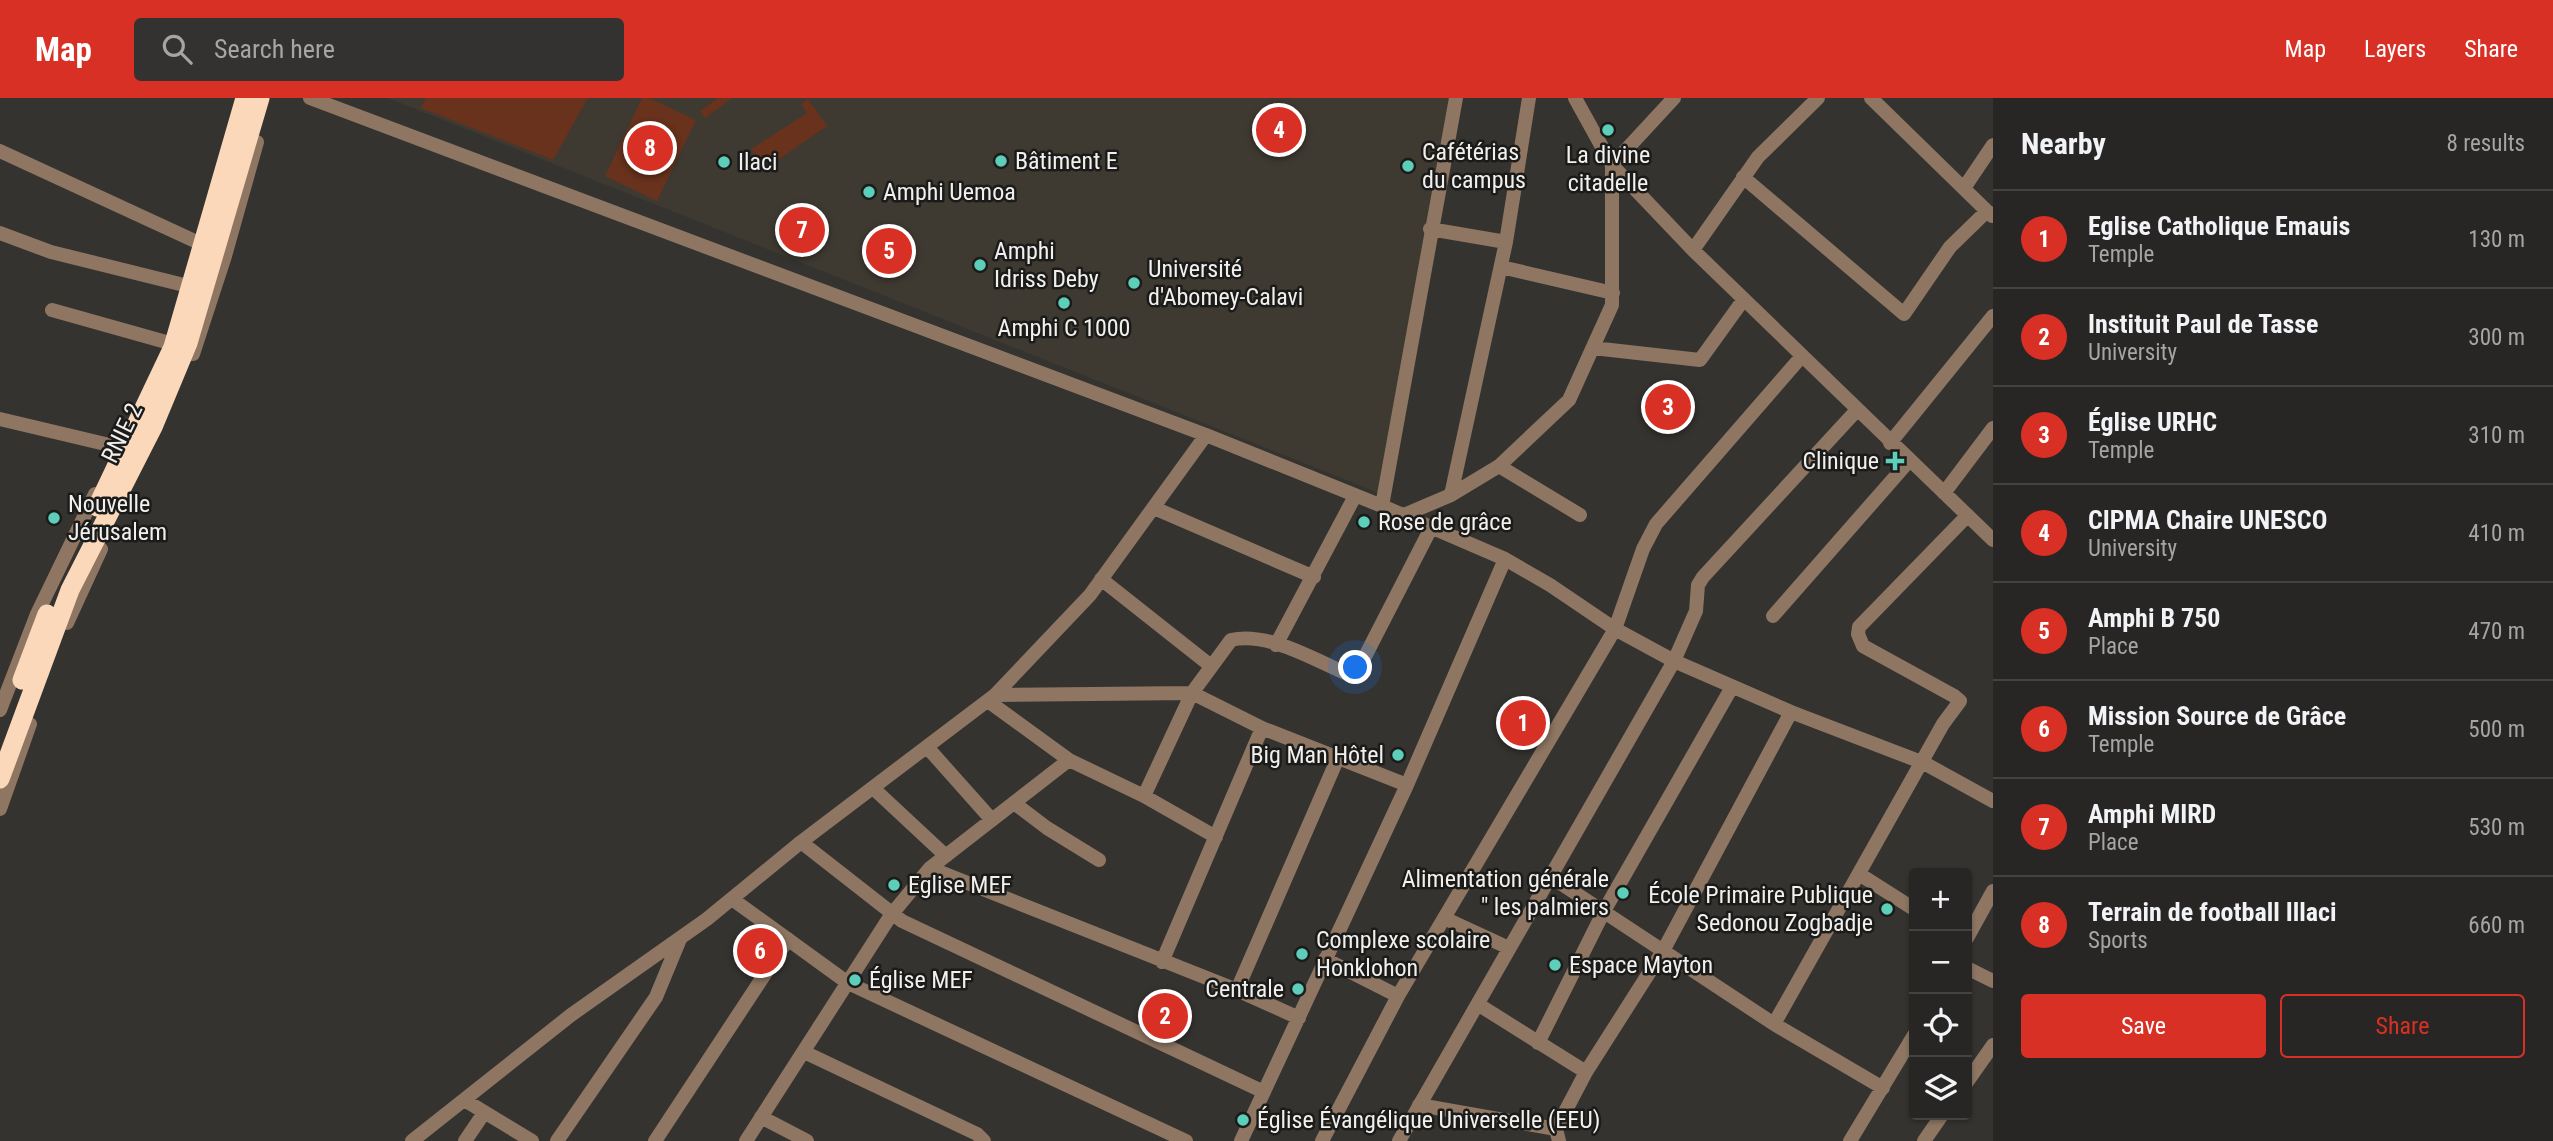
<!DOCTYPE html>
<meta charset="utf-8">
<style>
body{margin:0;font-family:"Roboto Condensed",sans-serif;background:#343231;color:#f1f3f6}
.controls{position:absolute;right:21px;bottom:21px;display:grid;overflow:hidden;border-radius:7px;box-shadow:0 2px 5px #0004}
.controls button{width:63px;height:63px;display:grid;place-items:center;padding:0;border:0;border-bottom:2px solid #444341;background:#282624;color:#f1f3f6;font:35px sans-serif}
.you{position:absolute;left:1356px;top:570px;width:24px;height:24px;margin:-18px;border:5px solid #fff;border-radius:50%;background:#1a73e8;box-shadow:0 0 0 10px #1a73e833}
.badge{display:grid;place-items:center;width:46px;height:46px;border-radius:50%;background:#d93025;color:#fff;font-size:23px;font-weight:700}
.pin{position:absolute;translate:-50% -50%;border:4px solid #fff;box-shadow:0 2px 7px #0006}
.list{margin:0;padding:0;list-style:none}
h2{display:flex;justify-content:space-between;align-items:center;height:91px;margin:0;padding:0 28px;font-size:30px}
h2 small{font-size:23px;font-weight:400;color:#a5a5a6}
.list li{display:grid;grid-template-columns:46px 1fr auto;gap:21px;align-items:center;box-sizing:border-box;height:98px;padding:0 28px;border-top:2px solid #444341}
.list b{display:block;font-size:26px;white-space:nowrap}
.list p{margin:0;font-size:23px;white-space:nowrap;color:#a5a5a6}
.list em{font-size:23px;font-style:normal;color:#a5a5a6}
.actions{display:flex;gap:14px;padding:21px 28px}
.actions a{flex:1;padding:16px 0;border:2px solid #d93025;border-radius:7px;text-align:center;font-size:24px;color:#d93025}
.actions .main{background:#d93025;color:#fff}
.icon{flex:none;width:38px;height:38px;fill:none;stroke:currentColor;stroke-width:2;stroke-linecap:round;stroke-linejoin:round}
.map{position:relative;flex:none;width:1993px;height:1043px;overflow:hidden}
header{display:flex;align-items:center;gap:42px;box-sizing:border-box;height:98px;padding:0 35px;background:#d93025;color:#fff}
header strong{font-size:33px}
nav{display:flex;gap:38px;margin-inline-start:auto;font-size:24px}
.search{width:490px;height:63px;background:#343231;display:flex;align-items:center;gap:18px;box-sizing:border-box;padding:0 24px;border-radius:7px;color:#a5a5a6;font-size:26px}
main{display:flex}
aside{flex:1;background:#282624}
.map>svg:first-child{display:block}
.built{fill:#3f3a31}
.green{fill:#68321c}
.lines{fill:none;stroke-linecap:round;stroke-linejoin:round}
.minor{stroke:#8e7662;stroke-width:14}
.highway{stroke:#fcd8ba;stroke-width:19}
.poi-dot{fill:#5cceba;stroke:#1b1b19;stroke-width:2.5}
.labels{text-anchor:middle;stroke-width:5;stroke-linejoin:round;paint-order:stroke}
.poi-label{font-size:24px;fill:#f1f0ee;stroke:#1b1b19;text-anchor:start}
.street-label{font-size:24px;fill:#f1f0ee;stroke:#1b1b19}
</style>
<header>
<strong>Map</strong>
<div class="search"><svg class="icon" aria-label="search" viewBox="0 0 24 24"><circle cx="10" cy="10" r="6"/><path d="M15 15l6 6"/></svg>Search here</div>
<nav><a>Map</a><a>Layers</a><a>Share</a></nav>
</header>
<main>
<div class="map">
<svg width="1993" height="1043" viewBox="0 0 1993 1043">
<rect width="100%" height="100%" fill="#353330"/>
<path class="built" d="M388,0H1453L1380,396L1359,387Z"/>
<path class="green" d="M426,0H588L553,62L421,10Z
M642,0H649L696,22L657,103L605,78Z
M718,0H732L705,20L700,13Z
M808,1L827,28L765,71L751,51L807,15L801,6Z"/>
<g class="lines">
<path class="minor" d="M310,0L1206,337L1382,408L1505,461L1550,487L1615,531L1674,563L1791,614L1924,665L1993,703
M1575,0L1612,67L1693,152L1993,442
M1871,0L1992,118
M0,53L197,144
M1743,79L1904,216L1950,149L1987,113
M1964,90L1993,47
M1430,131L1506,144
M0,135L51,154L184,187
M1693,152L1758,59L1818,0
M1501,169L1613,195
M52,212L166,244
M1593,250L1700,262L1744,201
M193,256L225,158L257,44
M0,321L118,349
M1890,345L1993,218
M1499,368L1580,417
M1944,395L1993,330
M1451,397L1506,144L1529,0
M1382,408L1456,0
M1154,410L1314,479
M1404,417L1451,397L1499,368L1569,302L1612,207V67L1674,0
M1101,481L1211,568
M1773,518L1909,363
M67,525L101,451
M1276,547L1355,398
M995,597L1192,595L1262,630L1407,687
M988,603L1069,662L1144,698L1216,739
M0,612L37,516L95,396
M927,649L992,722
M873,690L946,758
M1144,698L1192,595L1231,542C1268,533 1316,563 1350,577L1356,576L1431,430
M1014,705L1047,730L1099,762
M0,711L30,626
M801,744L902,823L1264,994
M930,770L1237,892L1299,920
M1859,776L1914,811
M1551,779L1774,926L1883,990
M732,801L848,885L1186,1043
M1444,820L1509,850
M1967,840L1993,793
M1325,861L1398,898
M1162,864L1262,630
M1967,870L1993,883
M1237,892L1337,662
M1479,907L1586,974
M1774,926L1943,626L1960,603L1954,598L1863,548L1858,536L1859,529L1967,418
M1538,945L1604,813L1732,589
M804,954L977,1036L984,1043
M1967,984L1993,947
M466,1003L532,1043
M1419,1007L1556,1031
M761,1019L807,1043
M412,1043L571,917L707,821L801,744L995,597L1090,497L1206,337
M465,1043L484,1015
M557,1043L656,899L680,841
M655,1043L788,841
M746,1043L891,817L930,770L1069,662
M1241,1043L1407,687L1505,461
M1322,1043L1398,898L1615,531L1643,451L1656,426L1802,258
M1399,1043L1674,563L1696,513L1698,487L1703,479L1857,312
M1559,1043L1556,1031L1586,974L1663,853L1791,614
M1850,1043L1914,937
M1924,1043L1942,1017"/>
<path class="highway" d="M97,409L173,249L245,0
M22,582L47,516
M0,681L70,492L153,329L188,245L260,0"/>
</g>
<g class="poi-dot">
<circle cx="1608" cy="32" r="7"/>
<circle cx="1001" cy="63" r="7"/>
<circle cx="724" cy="64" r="7"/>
<circle cx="1408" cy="68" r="7"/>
<circle cx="869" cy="94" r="7"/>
<circle cx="980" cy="167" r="7"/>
<circle cx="1134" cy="185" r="7"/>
<circle cx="1064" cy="205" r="7"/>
<path d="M1891.5 352.5h7v7h7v7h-7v7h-7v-7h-7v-7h7z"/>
<circle cx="54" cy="420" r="7"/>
<circle cx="1364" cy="424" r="7"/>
<circle cx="1398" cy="657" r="7"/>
<circle cx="894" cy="787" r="7"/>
<circle cx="1623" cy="795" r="7"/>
<circle cx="1887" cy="811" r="7"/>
<circle cx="1302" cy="856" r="7"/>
<circle cx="1555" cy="867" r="7"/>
<circle cx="855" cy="882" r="7"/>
<circle cx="1298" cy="891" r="7"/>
<circle cx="1243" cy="1022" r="7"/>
</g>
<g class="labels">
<g class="poi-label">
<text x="1422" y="62">Cafétérias<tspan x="1422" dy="28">du campus</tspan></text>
<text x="1608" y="65" text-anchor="middle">La divine<tspan x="1608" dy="28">citadelle</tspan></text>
<text x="1015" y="71">Bâtiment E</text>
<text x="738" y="72">Ilaci</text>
<text x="883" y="102">Amphi Uemoa</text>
<text x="994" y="161">Amphi<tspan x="994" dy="28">Idriss Deby</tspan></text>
<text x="1148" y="179">Université<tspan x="1148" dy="28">d'Abomey-Calavi</tspan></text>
<text x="1064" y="238" text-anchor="middle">Amphi C 1000</text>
<text x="1879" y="371" text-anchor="end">Clinique</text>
<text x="68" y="414">Nouvelle<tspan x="68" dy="28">Jérusalem</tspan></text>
<text x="1378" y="432">Rose de grâce</text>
<text x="1384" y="665" text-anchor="end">Big Man Hôtel</text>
<text x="1609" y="789" text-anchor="end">Alimentation générale<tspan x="1609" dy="28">" les palmiers</tspan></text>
<text x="908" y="795">Eglise MEF</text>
<text x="1873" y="805" text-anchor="end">École Primaire Publique<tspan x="1873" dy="28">Sedonou Zogbadje</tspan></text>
<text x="1316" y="850">Complexe scolaire<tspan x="1316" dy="28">Honklohon</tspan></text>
<text x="1569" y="875">Espace Mayton</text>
<text x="869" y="890">Église MEF</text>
<text x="1284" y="899" text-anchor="end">Centrale</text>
<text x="1257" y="1030">Église Évangélique Universelle (EEU)</text>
</g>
<g class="street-label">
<text transform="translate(122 335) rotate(-64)" y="8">RNIE 2</text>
</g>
</g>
</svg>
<div class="controls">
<button>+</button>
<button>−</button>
<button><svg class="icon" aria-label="locate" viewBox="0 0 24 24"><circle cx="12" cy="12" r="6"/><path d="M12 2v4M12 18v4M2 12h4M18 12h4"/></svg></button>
<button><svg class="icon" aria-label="layers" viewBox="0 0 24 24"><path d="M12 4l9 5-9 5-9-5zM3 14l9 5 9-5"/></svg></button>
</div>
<div class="you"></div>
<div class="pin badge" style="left:1523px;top:625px">1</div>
<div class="pin badge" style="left:1165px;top:918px">2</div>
<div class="pin badge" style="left:1668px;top:309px">3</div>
<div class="pin badge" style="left:1279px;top:32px">4</div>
<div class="pin badge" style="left:889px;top:153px">5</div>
<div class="pin badge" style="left:760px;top:853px">6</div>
<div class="pin badge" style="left:802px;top:132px">7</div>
<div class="pin badge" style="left:650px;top:50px">8</div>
</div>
<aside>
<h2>Nearby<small>8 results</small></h2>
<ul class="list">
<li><span class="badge">1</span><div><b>Eglise Catholique Emauis</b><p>Temple</p></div><em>130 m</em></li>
<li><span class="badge">2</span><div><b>Instituit Paul de Tasse</b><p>University</p></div><em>300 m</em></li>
<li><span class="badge">3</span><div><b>Église URHC</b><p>Temple</p></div><em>310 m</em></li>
<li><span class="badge">4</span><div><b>CIPMA Chaire UNESCO</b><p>University</p></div><em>410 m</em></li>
<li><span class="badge">5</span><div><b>Amphi B 750</b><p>Place</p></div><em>470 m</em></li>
<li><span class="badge">6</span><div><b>Mission Source de Grâce</b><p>Temple</p></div><em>500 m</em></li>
<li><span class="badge">7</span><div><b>Amphi MIRD</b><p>Place</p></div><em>530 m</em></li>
<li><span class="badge">8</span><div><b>Terrain de football Illaci</b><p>Sports</p></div><em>660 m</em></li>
</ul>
<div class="actions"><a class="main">Save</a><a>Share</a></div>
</aside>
</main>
